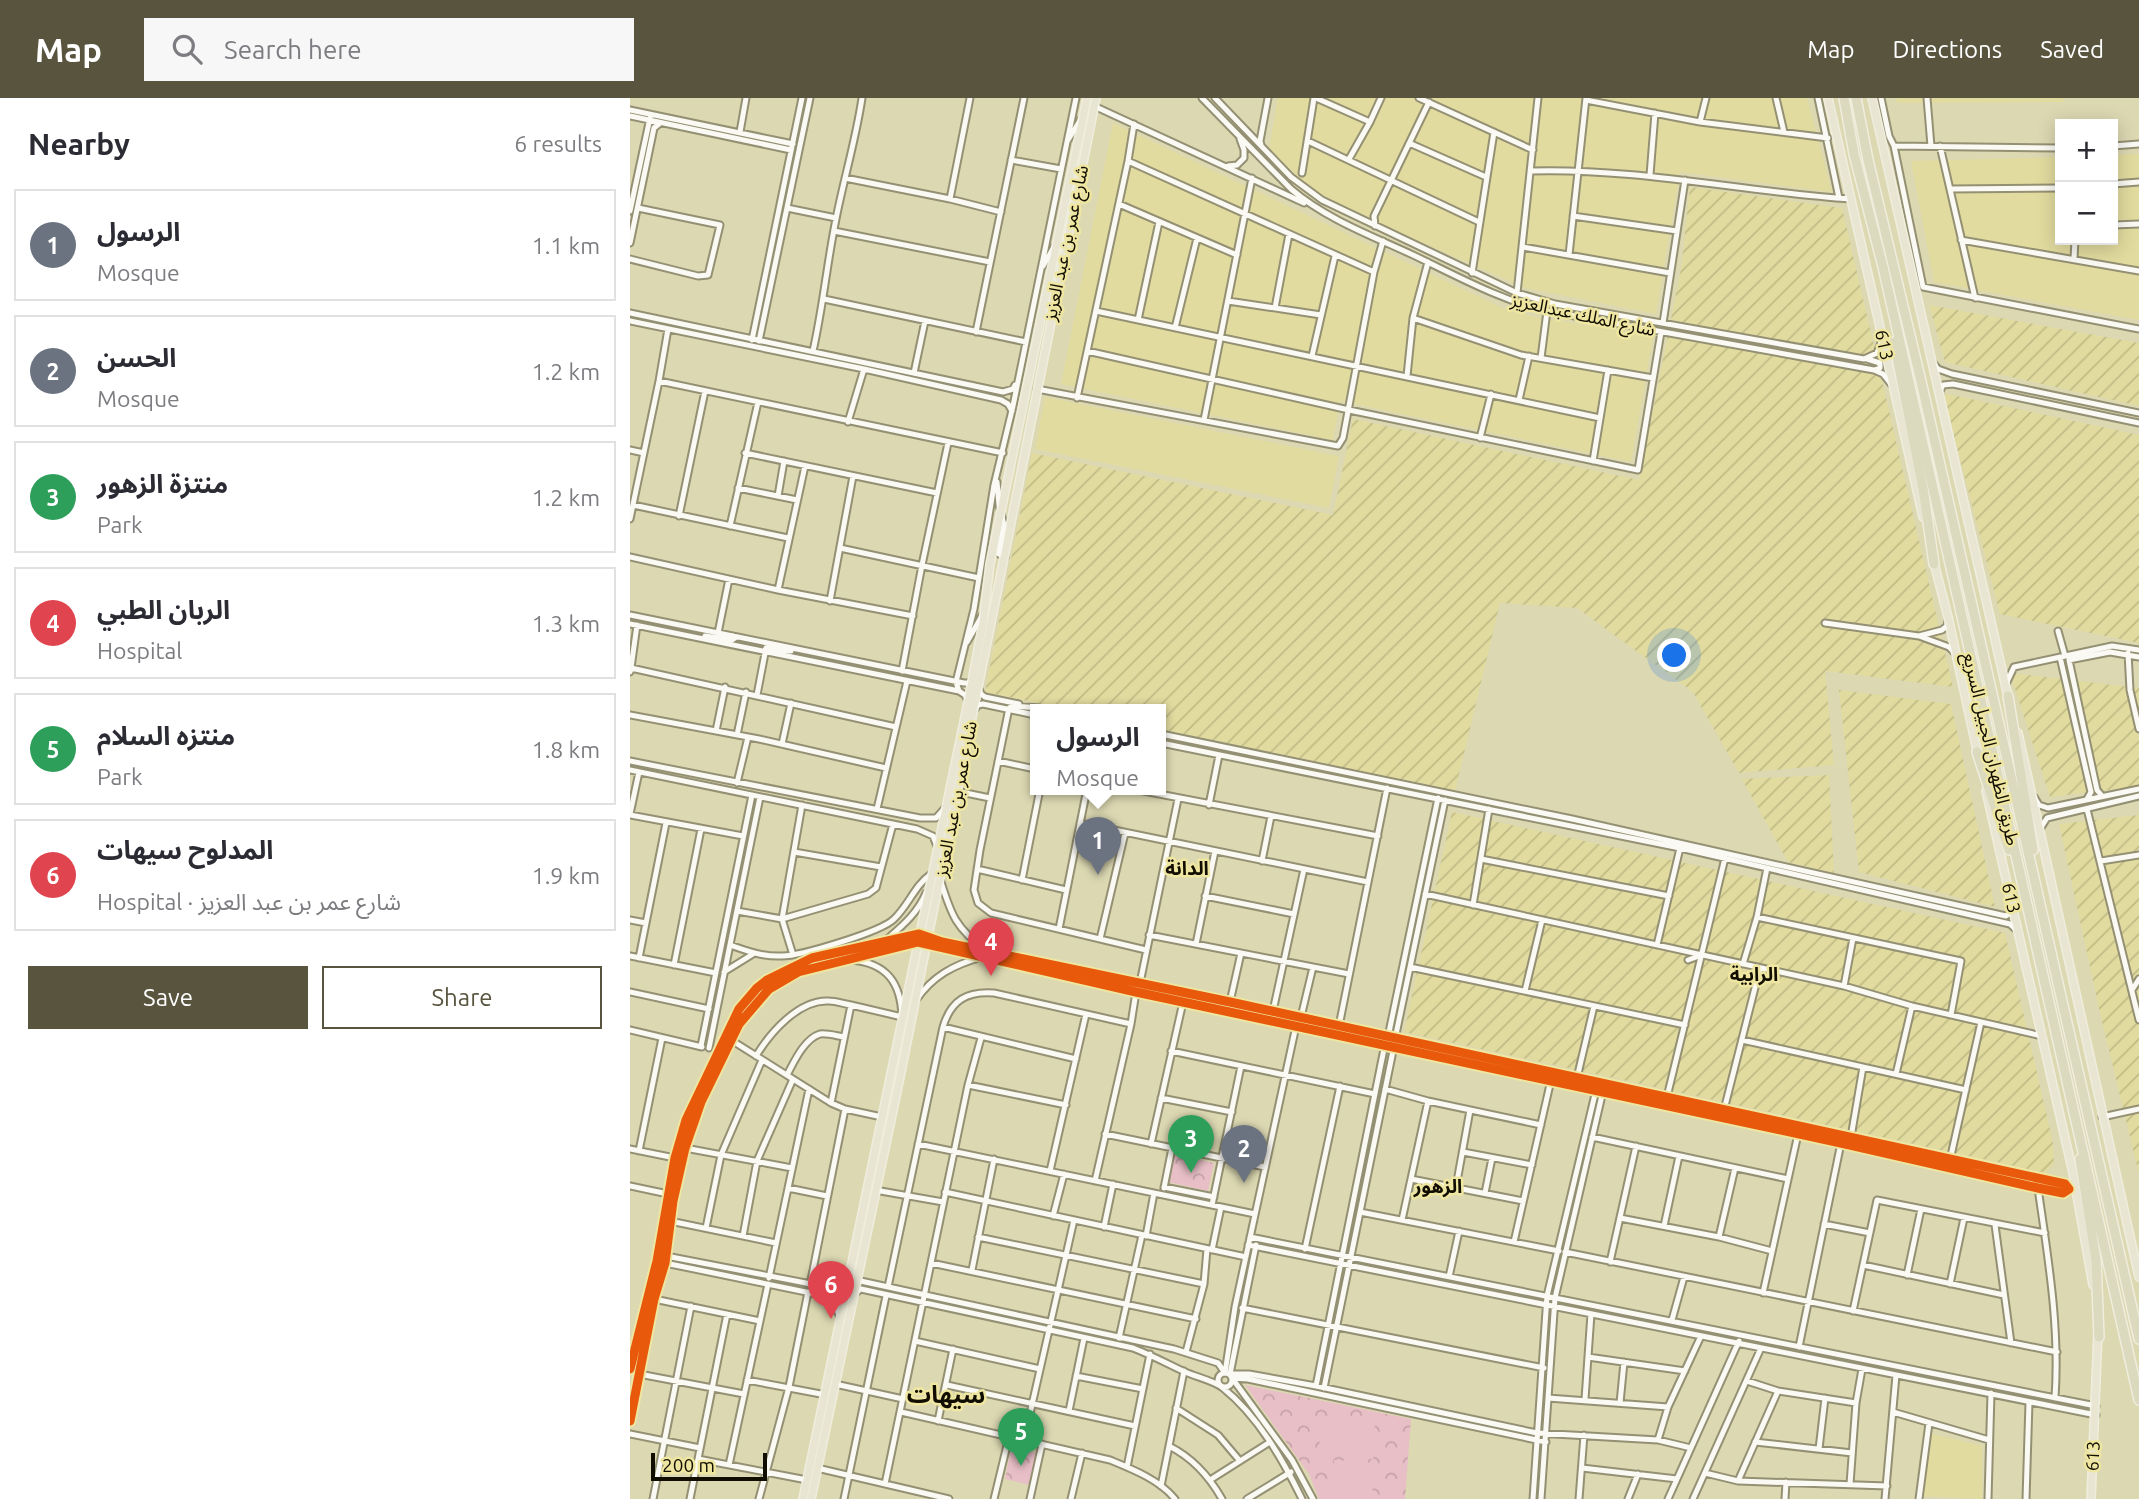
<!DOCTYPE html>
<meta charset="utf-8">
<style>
body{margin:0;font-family:Ubuntu,"Noto Sans Arabic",sans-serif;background:#f7f7f7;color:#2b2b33}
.controls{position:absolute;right:21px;top:21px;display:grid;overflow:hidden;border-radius:0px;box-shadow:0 4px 18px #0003}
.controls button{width:63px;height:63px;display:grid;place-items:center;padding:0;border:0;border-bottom:2px solid #e1e1e2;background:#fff;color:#2b2b33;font:35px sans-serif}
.scale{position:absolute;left:21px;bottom:18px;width:116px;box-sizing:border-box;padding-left:7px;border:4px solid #110d00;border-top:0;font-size:19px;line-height:24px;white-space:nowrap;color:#110d00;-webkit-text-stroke:5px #eee6a1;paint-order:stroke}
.you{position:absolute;left:1045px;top:558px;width:24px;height:24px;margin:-18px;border:5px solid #fff;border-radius:50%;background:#1a73e8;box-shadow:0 0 0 10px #1a73e833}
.badge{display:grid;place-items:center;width:46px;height:46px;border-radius:50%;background:#58543e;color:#fff;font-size:23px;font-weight:700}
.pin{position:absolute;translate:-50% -58px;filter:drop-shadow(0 2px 4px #0008)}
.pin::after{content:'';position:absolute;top:37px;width:24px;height:21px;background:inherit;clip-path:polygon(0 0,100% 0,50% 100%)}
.popup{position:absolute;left:400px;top:606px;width:136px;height:91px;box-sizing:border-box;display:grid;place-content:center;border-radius:0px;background:#fff;filter:drop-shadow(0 2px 5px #0005);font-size:23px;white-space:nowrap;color:#7c7c81}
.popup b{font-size:26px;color:#2b2b33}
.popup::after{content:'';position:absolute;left:50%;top:100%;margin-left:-14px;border:14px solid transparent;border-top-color:#fff}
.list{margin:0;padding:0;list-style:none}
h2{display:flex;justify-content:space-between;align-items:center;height:91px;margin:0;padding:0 28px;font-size:30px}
h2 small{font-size:23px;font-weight:400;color:#7c7c81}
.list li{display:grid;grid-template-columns:46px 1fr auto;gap:21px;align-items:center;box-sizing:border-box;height:112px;margin:0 14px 14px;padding:0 14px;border:2px solid #e1e1e2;border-radius:0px}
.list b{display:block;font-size:26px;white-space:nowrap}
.list p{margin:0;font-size:23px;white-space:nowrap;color:#7c7c81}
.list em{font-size:23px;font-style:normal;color:#7c7c81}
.actions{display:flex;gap:14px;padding:21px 28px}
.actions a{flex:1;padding:16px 0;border:2px solid #58543e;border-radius:0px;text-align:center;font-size:24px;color:#58543e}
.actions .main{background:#58543e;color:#fff}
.icon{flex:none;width:38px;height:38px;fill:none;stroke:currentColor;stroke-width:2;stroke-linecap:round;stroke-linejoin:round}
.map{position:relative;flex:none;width:1509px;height:1401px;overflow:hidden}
header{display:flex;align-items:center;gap:42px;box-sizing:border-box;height:98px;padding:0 35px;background:#58543e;color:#fff}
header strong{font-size:33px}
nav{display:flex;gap:38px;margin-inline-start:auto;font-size:24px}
.search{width:490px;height:63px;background:#f7f7f7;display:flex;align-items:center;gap:18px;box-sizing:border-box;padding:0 24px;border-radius:0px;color:#7c7c81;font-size:26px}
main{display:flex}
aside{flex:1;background:#fff}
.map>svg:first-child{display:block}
.built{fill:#e2db9f}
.industrial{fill:url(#industrial-furrows)}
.park{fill:url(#park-crowns)}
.pitch{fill:#e8bfc6}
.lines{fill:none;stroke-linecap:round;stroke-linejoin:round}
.minor-casing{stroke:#949073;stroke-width:9}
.major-casing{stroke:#efeddc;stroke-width:10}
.highway-casing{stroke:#efeddc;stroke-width:12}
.minor{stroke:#faf9f3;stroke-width:5}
.major{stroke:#e8e6d3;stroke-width:7}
.highway{stroke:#dbd9be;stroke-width:9}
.cycleway-casing{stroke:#eee6a1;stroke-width:13}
.cycleway{stroke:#e8590c;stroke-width:9}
.labels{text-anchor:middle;stroke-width:5;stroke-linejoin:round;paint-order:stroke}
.street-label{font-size:18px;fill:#110d00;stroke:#eee6a1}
.neighbourhood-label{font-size:19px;font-weight:bold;fill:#110d00;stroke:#eee6a1}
.district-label{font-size:24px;font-weight:bold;fill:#110d00;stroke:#eee6a1}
</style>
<header>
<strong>Map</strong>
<div class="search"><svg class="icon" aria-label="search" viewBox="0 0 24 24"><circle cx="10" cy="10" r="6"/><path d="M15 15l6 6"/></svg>Search here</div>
<nav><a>Map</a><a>Directions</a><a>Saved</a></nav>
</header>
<main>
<aside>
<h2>Nearby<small>6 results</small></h2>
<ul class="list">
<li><span class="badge" style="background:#6b7280">1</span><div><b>الرسول</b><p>Mosque</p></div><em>1.1 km</em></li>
<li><span class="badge" style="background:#6b7280">2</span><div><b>الحسن</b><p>Mosque</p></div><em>1.2 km</em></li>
<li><span class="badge" style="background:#2e9e5b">3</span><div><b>منتزة الزهور</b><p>Park</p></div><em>1.2 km</em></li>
<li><span class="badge" style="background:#e0444e">4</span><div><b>الربان الطبي</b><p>Hospital</p></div><em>1.3 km</em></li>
<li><span class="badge" style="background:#2e9e5b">5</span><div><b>منتزه السلام</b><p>Park</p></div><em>1.8 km</em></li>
<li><span class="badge" style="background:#e0444e">6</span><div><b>المدلوح سيهات</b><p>Hospital · شارع عمر بن عبد العزيز</p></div><em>1.9 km</em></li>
</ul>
<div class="actions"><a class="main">Save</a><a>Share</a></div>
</aside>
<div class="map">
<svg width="1509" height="1401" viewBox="0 0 1509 1401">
<defs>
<pattern id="industrial-furrows" width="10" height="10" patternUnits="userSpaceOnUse" patternTransform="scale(1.75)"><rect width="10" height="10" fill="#e2db9f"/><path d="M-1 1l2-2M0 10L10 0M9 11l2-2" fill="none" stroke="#c1bb87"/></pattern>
<pattern id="park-crowns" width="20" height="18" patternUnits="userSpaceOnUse" patternTransform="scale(1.75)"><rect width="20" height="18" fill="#e8bfc6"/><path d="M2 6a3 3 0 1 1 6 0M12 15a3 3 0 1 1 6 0" fill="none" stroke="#c6a3a8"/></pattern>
</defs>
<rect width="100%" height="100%" fill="#dcd8b2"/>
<path class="built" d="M648,0H1177L1202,94L1050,74L1026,216L895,190L732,118L681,91L639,51Z
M1266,0H1433L1434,4L1267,5Z
M483,25L881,214L1023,239L1001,364L710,303L703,342L431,286Z
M1509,56V222L1304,184L1281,63L1430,59V142H1483V57Z
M415,299L709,358L699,410L405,351Z
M1302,1336L1352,1348V1401L1293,1398Z"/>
<path class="industrial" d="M1060,89L1212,110L1323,589L1195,573L1204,667L1109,675L1063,594L947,510L870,505L825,693L531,631V611H437L355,594L402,355L703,417L723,321L1009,382L1051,171Z
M1299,207L1509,245V308L1315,264Z
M1313,295L1509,337V545L1370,516Z
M1380,575L1509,590V688L1420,699Z
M1209,592L1321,606L1365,809L1229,774Z
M1199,677L1204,775L1158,764L1112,681Z
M822,714L1375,835L1423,1045L1424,1065L1416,1075L774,934Z
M1509,717V1076L1470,915L1429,726Z"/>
<path class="park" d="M544,1056L584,1065L578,1093L538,1084Z
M615,1287L781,1321L775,1401H689L679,1376Z
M381,1350L407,1355L400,1387L375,1381Z"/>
<path class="pitch" d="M691,1319L745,1323L743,1361L689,1356Z
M704,1362L744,1365L742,1401H702Z"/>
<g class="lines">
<defs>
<path id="minor" d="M572,0L661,91C696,121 742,138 783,157C827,178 870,202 917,213L1244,272L1253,276L1261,286
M585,0L661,79L692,102L887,195L925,206L1234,261L1247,255L1252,242
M686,0L740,24L719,61
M789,0L903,52
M1146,0L1154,34
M1188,0L1209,100
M1251,0L1259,38L1264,48L1293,189L1509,231
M1297,0L1301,48
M956,2L1070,24L1198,40
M464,8L674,105
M0,12L163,46
M0,18L161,52
M740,24L751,0
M1070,24L1076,0
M110,34L116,0
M438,42L451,21
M678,43L849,124
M779,45L856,79
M631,47L630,43L638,0
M1264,48L1430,50
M1310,48L1345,200
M1483,48L1509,46
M381,62L431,71
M498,63L744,174
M598,68L607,67L614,60V52L610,41
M901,73C1009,70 1114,94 1221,101
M672,75L684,0
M1020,77L1025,15
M215,80L320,101L371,114
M1483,86L1509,84
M1320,91L1430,90
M320,101L340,0
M489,106L607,157
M157,110L206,120
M0,113L20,20
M943,118L1047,133
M1483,127L1509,126
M745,128L744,118L799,4
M204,133L360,164
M1331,142L1509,173
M0,145L24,30L30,25
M893,149L1040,175
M939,157L956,0
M0,161L68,178L78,177L90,127L8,110
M1444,161L1445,142
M413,168L424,149
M842,175L864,34
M887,195L908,0
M194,201L396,244
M598,203L691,217
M645,210L659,136
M466,213L970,320
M0,215L373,294L383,291L385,287
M783,220L891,257L1023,280
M508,222L529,124
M0,223L234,271L371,302L378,306L382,313
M1033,225L1055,82
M545,230L567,140
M346,234L394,0
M122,242L172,0
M129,243L180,0
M183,253C193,209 197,165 206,121C214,80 226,41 232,0
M457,253L719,312L1008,372L1031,234
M682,258L705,158
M911,260L917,213
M1237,261L1250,265V270L1244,272
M1303,265L1308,271L1322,276L1509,315
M284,275L295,223
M777,278L783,220L798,164
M29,283L373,355
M407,291L708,348L713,340L744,174L753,143
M1309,295L1313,287L1323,286L1509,325
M447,300L498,63L504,26
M889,302L899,258
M574,322L622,80
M218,324L234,271
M850,340L861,296
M0,352L14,355
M115,355L307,395
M963,363L978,272
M367,384L369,407L374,427L369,456L375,459
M108,390L167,402
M148,398L154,363
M3,407L158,440
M49,418L75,293
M0,421L29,283L38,231
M100,428L128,304
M210,450L349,480
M0,459L148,492L283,518
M148,492L175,368
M200,503L223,378
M0,517L334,585H339L343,580
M1318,522L1317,528L1312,532L1289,538L1319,549L1325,555
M1195,525L1289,538
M0,526L329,593L335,597L338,603
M1428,533L1435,558
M88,535L99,481
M75,538L102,542L105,540L103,538
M337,544L353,516
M1498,555L1500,592L1509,631
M1430,559L1461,694L1457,701
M1,570L7,527
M272,573L292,467L318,345
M0,574L1,570L266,629
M1376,586L1384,569L1482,548L1509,552
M349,591L351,596L355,599L389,606
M329,593L326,584L344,511L364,387L383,308L446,0
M127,597L136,550L161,553
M410,610L383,608L379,610L350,752L344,792L348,805L361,815L516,852
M345,611L348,607L353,606L405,617
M0,617L129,641L256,670
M86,633L95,589
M531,636L942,721L1376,818L1383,813
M107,637L116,594
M531,645L1050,750L1380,826L1388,833
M152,646L161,605
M0,663L290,720H306L315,710
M368,663L405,671
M0,672L287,731L303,738L307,748
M107,685L118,639
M503,691L748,738
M326,693L360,700
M1472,698L1467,692L1439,562L1480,554L1509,559
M1404,699L1409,707L1418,710L1509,691
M579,707L589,657
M247,711L277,583
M1457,711L1509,922
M0,716L9,674
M0,717L113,738
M450,725L738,784
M1410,731L1417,720L1509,698
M164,754L251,769
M851,761L1039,798
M632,763L641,718
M1471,763L1509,757
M347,771L436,792
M392,782L410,691
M311,784C321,816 326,831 356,852
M795,796L1214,888L1282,908L1412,938
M575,798L664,816
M843,807L859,711
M107,813L152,821L238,796L246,790L263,726
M1127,819L1331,863L1321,917
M0,822L16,825
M429,831L457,691
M519,837L719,876
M470,841L495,735
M255,843C272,828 287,816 296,795
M566,846L585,753
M100,847C117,853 133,859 152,858C170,858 251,834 264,821C279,807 284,788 301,776
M1027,847L1050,750
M163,857L152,821L172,707
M0,858L86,875
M9,860L36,725
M1058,862L1069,858
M1113,866L1127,819L1137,770
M44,867L71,731
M780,869L1055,927
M94,874L123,856
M510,885L548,701
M1214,888L1223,840
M1502,892L1509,881
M895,893L912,822
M0,894L79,911
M286,902C303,878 323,867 352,859
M600,904L611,855
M221,907L272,919C271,885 257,865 221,862
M643,913L674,771
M671,919L683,869
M709,928L757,690
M313,929L446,961
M0,932L72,949
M758,939L808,700
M765,941L815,702
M101,942L201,1005L215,1011L252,1019
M1112,942L1336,992
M71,948L122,697
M79,950L130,699
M541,953L745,996
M126,958C140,935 169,901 199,903C206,903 214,906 221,907L201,1005
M1266,976L1282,908
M157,977C164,964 174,941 190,936C197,935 207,938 214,939
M947,980L964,908
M338,987L436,1007
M755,991L798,1003L911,1027
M1037,999L1095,760
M531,1000L602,1014
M1094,1012L1130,870
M1472,1019L1509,1011
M475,1036L635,1069
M962,1039L1158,1081
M1221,1039L1233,969
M288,1046L625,1116
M521,1046L553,904
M55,1050L162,1070
M0,1051L45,1060
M9,1053L32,940
M833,1054L902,1067
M1320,1062L1351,924
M420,1073L456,916
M781,1081L893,1103
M465,1083L501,926L506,894
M0,1088L38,1096
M534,1089L584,1099
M826,1089L840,1012
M158,1090L197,1098
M534,1090L542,1050
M1408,1090C1418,1160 1430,1229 1425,1300
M245,1092L313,1104
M315,1094L616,1159
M855,1095L862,1060
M582,1107L611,968
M730,1114L929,1153
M423,1118L434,1076
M990,1120L1089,1139L1142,1153
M772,1122L798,1003
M40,1123L146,1145
M1194,1126L1240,1135
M1365,1127L1381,1245
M1034,1128L1049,1058
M474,1129L483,1086
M76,1130L91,1057L132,962
M113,1138L127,1063L163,981
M516,1138L524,1095
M348,1139L574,1186
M620,1139L1466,1308
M1089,1139L1105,1070
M884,1144L921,982
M618,1147L1466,1317
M626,1147L600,1276H619L686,1288L907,1335L1028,1342L1061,1350
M675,1151L710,988
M582,1152L591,1109
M935,1154L1427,1254
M36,1158L207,1191L218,1188
M980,1164L1006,1048
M35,1165L215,1202L231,1191L503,1250C521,1257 536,1265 553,1273C565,1279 583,1282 593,1290C628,1318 653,1362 672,1401
M301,1165L566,1221
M1233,1167L1374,1197
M342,1172L364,1061
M1277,1177L1291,1111
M819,1179L829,1133
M139,1180L179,991
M226,1182L544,1251L588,1265L595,1275
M1320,1186L1334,1120
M180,1187L215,1011
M258,1189L313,929C321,902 337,893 364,895L501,926
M1133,1195L1168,1036
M195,1200L206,1210L210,1219
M24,1201L130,1223
M612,1210L914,1270
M1223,1213L1247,1102L1415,1135
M1042,1222L1054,1179
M489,1240L512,1137
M285,1243L410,1271
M1169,1249L1211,1045
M556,1254L574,1186L577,1151
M958,1259L1055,1273
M0,1271L27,1163L45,1060L56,1022L109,911L127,890L137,882L182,860L289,836L312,844L600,904L1435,1086L1439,1091L1433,1095L1408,1090L1211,1045L506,894L288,844L168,874L139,891L109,926L71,1004L55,1050L43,1103L35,1165L24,1201L0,1323
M588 1282a7 7 0 1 1 14 0a7 7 0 1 1-14 0Z
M595,1275L605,1209L666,928
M9,1276L114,1296
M446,1278L513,1291
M602,1280L618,1281L916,1344
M602,1280L662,1362L683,1401
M117,1282L196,1297
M1117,1283L1148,1293L1226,1305
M205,1286L273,1301
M317,1287L505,1328
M686,1288L755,946
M694,1290L764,948
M918,1300L1038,1309
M955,1301L961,1216
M990,1305L994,1264
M546,1310L588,1337L610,1363
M439,1313L454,1240
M271,1314L480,1362C502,1371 530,1382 545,1401
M1263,1314L1359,1342
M308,1323L323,1251
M0,1336L70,1350
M394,1342L444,1122
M1028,1342L1038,1309L1071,1238
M1125,1344L1222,1355
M539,1348C563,1360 579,1378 592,1401
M1189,1351L1195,1300
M68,1361L177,1382
M99,1367L138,1186
M497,1369L520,1256
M187,1370L319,1401
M952,1370L1047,1381
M1075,1375L1108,1383L1257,1388
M580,1382L640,1344
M1108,1383L1148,1293
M255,1386L338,987L351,940
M1220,1386L1226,1305L1232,1271
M531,1388L554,1273
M23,1401L61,1208
M60,1401L97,1216
M129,1401L159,1289L178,1194
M214,1401L256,1198
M364,1401L379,1339
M400,1401L412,1346
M441,1401L452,1355
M617,1401L661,1374
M903,1401L917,1198L966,992
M911,1401L925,1200L973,993
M949,1401L954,1337
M998,1401L1008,1376
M1038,1401L1109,1243
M1063,1401L1131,1250
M1155,1401L1156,1384
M1255,1401L1266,1277
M1289,1401L1299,1325
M1358,1401L1361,1295
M1396,1401L1399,1304"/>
<path id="major" d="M1198,0L1293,419
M1242,0L1379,603
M1303,461L1318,519L1348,657
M1388,635L1509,1179
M1356,693L1443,1075L1463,1187
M173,1401L338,604L353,525L360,466L457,0
M181,1401L269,984L466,0
M1461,1401L1468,1234"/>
<path id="highway" d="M1214,0L1224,56L1253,169L1509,1302
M1226,0L1238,62L1290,279L1509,1241
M1264,244L1293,390L1304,466
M1378,598L1403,752
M1347,654L1379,752
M1450,1061L1466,1162L1469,1239"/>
</defs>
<use href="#minor" class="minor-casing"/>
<use href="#major" class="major-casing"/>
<use href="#highway" class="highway-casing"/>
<use href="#minor" class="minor"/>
<use href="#major" class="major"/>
<use href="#highway" class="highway"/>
<defs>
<path id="cycleway" d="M0,1271L27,1163L45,1060L56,1022L109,911L127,890L137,882L182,860L289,836L312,844L600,904L1435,1086L1439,1091L1433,1095L1408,1090L1211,1045L506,894L288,844L168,874L139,891L109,926L71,1004L55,1050L43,1103L35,1165L24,1201L0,1323"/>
</defs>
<use href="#cycleway" class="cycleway-casing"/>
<use href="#cycleway" class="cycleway"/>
</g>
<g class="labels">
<g class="street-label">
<text transform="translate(436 145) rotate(-78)" y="6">شارع عمر بن عبد العزيز</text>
<text transform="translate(953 217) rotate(12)" y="6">شارع الملك عبدالعزيز</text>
<text transform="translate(1254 247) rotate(78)" y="6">613</text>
<text transform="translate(1361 651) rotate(77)" y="6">طريق الظهران الجبيل السريع</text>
<text transform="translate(326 701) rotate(-79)" y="6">شارع عمر بن عبد العزيز</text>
<text transform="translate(1381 800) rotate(77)" y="6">613</text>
<text transform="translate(1463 1358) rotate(-87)" y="6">613</text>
</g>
<g class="neighbourhood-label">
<text x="557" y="777">الدانة</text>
<text x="1124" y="883">الرابية</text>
<text x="808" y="1095">الزهور</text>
</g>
<g class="district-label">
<text x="316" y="1305">سيهات</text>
</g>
</g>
</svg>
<div class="controls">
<button>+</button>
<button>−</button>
</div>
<div class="scale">200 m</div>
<div class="you"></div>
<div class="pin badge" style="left:468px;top:777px;background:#6b7280">1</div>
<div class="popup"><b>الرسول</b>Mosque</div>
<div class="pin badge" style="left:614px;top:1085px;background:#6b7280">2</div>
<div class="pin badge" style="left:561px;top:1075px;background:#2e9e5b">3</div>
<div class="pin badge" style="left:361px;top:878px;background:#e0444e">4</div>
<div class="pin badge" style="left:391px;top:1368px;background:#2e9e5b">5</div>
<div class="pin badge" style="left:201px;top:1221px;background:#e0444e">6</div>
</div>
</main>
